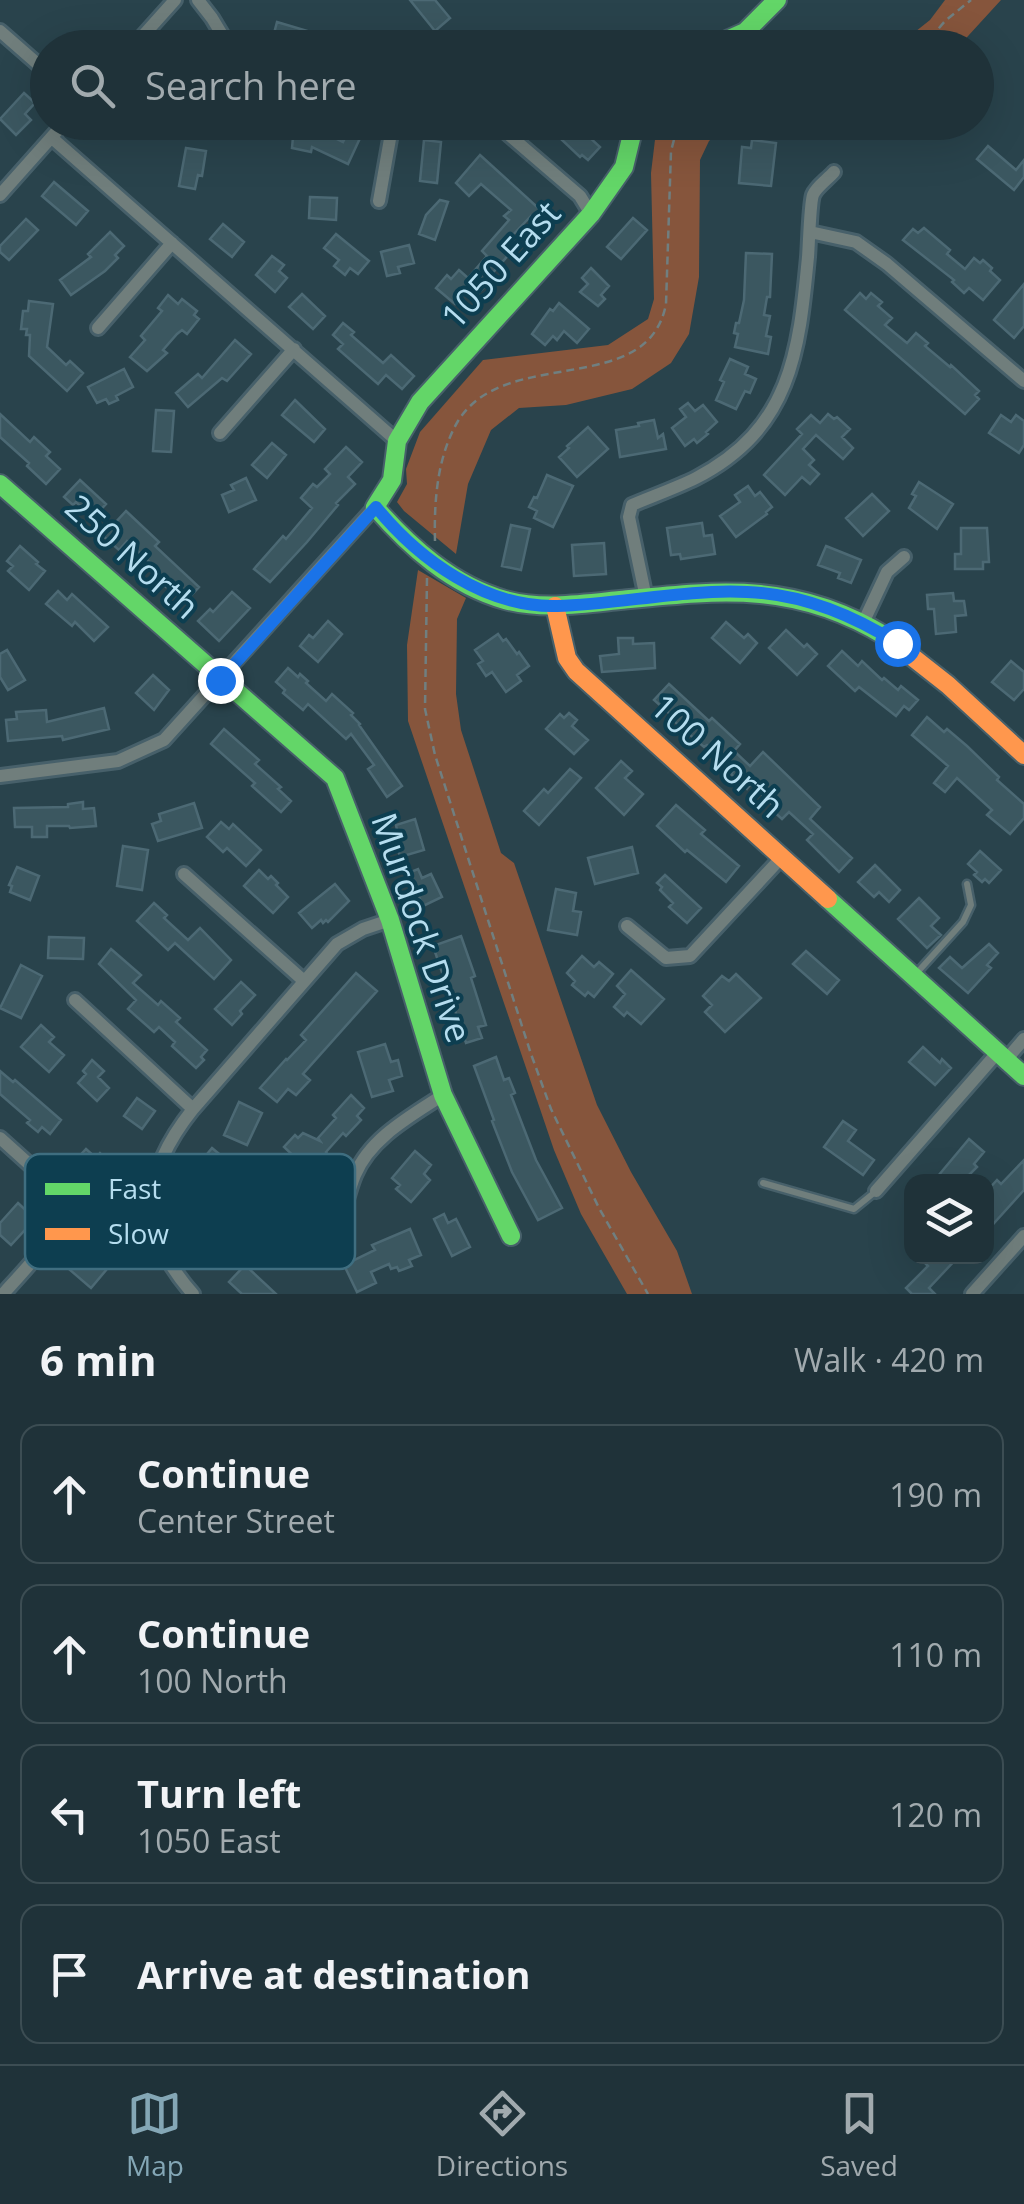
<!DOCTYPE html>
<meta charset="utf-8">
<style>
body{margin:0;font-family:"Open Sans",sans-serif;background:#273a41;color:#f1f3f6}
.controls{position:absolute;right:30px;bottom:30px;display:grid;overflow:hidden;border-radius:20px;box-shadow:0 10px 40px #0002}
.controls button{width:90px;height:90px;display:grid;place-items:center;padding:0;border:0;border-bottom:2px solid #3c4d53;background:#1f3239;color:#f1f3f6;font:50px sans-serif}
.stop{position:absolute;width:30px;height:30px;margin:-22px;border:8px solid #1a73e8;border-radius:50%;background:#fff}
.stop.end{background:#1a73e8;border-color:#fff;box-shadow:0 2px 10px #0008}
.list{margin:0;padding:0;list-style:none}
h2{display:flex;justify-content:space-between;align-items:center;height:130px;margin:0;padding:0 40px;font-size:42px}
h2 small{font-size:32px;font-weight:400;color:#a1aaae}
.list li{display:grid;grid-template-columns:65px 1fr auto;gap:30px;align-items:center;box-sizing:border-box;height:140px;margin:0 20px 20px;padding:0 20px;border:2px solid #3c4d53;border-radius:20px}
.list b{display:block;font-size:38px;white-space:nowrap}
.list p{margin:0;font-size:32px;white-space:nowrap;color:#a1aaae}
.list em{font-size:32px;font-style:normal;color:#a1aaae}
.icon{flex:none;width:55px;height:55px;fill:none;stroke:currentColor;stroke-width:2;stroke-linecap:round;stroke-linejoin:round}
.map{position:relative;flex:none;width:1024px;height:1294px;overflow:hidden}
.search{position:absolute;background:#1f3239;box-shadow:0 10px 40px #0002;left:30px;right:30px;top:30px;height:110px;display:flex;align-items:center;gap:25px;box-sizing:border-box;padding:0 35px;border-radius:55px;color:#a1aaae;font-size:38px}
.sheet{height:770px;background:#1f3239}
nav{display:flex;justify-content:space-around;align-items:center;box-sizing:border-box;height:140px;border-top:2px solid #3c4d53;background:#1f3239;font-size:28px;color:#a1aaae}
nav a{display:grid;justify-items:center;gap:5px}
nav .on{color:#84a7b6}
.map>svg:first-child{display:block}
.green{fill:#86553c}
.building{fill:#3b5760;stroke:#4c6974;stroke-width:2.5}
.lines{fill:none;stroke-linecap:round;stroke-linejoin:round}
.lane-casing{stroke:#47606a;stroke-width:11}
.street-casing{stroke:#47606a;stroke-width:18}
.fast-casing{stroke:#47606a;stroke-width:22}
.slow-casing{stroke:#47606a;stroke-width:22}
.path{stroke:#707f80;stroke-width:2.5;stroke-dasharray:8 5;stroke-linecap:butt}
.lane{stroke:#707e7c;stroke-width:6}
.street{stroke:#707e7c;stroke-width:12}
.fast{stroke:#63d668;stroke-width:18}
.slow{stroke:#ff974d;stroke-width:18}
.route{stroke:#1a73e8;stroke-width:12}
.labels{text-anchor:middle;stroke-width:8;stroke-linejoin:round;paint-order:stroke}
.street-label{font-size:35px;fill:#b5ddef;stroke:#0d3e50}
.key{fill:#0d3e50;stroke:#3f6e80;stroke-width:2.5}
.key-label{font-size:28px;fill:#b5ddef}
</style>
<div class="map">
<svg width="1024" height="1294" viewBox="0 0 1024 1294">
<rect width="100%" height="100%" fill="#29434c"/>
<path class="green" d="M945,0H1001L958,47H896L930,20Z
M657,123H732L724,127L709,141L700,160L699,277L689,334L671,363L632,389L566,405L519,408L491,430L468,484L456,554L404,511L397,502L407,484L406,469L420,432L483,360L608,345L648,319L654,299L651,173Z
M418,570L466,598L457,619L456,694L461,730L501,853L514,863L597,1105L631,1172L677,1251L692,1294H627L581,1214L554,1150L408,721L407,645Z"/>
<path class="building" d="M410,0H435L450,18L435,31Z
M277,22L311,32L306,48H286L287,46L272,41Z
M24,93L35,103L25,114L31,120L16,135L0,119Z
M272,122H316L315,128L343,142L349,130L361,136L348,164L312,147L311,152L292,148L293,137L270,133Z
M543,122H573L600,147L588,160L582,155L580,157Z
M424,140L441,142L437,183L420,181Z
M752,140L776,143L771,186L739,183L742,147L751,148Z
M988,146L1016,170L1024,160V177L1014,190L977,159Z
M186,148L206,151L202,176L198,175L195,189L179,186Z
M480,155L546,215L538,223L531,216L510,238L516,242L510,249L512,251L482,285L484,287L474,298L466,291L455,304L436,288L447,275L451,279L459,270L468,278L487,256L482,251L509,220L504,216L511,210L481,184L469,196L456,183Z
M54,182L88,211L76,225L42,196Z
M310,197L337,198L336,220L309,218Z
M440,200L448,202L435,240L419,234L426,215Z
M633,218L647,230L621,259L607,247Z
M26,219L38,230L9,260L0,252V246Z
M223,224L244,242L232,257L210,239Z
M924,228L950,250L947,254L965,269L974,258L980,263L983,260L992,268L990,271L1000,280L983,300L969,288L964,293L952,282L954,280L903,240L913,229L918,233Z
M110,232L124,246L115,255L118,258L105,271L71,295L60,280L91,257L88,254Z
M336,234L369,261L358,274L350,268L345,275L334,266L339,260L324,248Z
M409,245L414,263L398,267L400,273L387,276L381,252Z
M746,253L772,254L770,297H767L764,315L770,316L766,336L771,337L768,354L735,347L738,334L734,333L736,323H739L744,300Z
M272,256L284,265L279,271L287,278L275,292L256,275Z
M591,268L609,286L601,295L605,299L598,306L580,292L588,284L582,278Z
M1024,284V326L1014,338L994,320Z
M860,293L866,299L871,293L882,302L878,306L892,318L885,325L907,343L916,333L928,343L925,346L950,367L951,365L979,391L975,395L979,399L965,414L845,310Z
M302,294L325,316L313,329L289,307Z
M168,295L178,304L182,299L197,311L194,315L199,319L187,334L182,330L177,334L163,350L167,353L147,371L130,357L145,340L141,336L162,311L158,308Z
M29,301L53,304L47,347L66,365L70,361L83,373L67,391L29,356L30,335H26L27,329H21L23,311H28Z
M559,303L589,329L577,343L564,331L557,340L553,336L545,345L532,334L550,309L553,311Z
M343,323L354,332L351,335L383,363L391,355L414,376L402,389L386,375L378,384L338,349L343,344L333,335Z
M235,340L251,354L227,381L222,378L188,407L176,393L198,374L202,378Z
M730,359L748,367L745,374L756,379L750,393L745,391L736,409L716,400L724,382L720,380Z
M124,369L133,387L116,396L118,400L109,404L106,399L97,403L88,387Z
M295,400L325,429L314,442L282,415Z
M688,403L695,411L703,405L717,422L706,432L708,434L697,443L694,439L685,446L672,428L686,417L680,409Z
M156,410L174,411L171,452L153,451Z
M0,414L30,442L34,437L50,452L46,456L60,469L46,484L27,466L29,463L0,437Z
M828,414L834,419L837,417L850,429L842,437L853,448L843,459L816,435L803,449L814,460L809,465L819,474L810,484L802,477L785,495L764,475L802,434L797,429L811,415L820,423Z
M1001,415L1011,422L1016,415L1024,421V445L1019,453L989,433Z
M654,420L658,438L663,434L666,449L620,457L616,430L639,426L638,423Z
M588,427L608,449L577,477L559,457L569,448L567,446Z
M272,443L286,455L267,478L252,465Z
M346,447L362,462L348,477L355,484L336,503L338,505L307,542L270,582L254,569L283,536L286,539L312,508L301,498L313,484L317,487L330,474L325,469Z
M547,475L573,486L553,527L534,518L537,511L529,507L534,497L537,498Z
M246,478L256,500L229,512L222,495L234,490L231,485Z
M80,480L106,504L93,518L76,502L73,505L64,497Z
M919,482L953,504L937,529L909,508L916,496L912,494Z
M748,486L755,496L760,492L772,507L766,512L767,514L736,537L720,516L740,502L735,495Z
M872,494L889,511L863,536L846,518Z
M126,511L159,542L155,546L199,587L186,601L169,584L166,587L153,575L158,570L127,541L119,550L103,536Z
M702,523L704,536L712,535L715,554L681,559L680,554L671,555L667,528Z
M511,525L530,529L521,570L502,566Z
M961,528H987L989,562H983V569H955V554H961Z
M604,543L606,574L574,576L572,545Z
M20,546L38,562L36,564L45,571L29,590L8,571L13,566L7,561Z
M826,546L861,560L851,583L838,578L840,573L818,565Z
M58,591L67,600L72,594L108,627L94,641L75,622L72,626L46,604Z
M232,592L250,608L219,641L198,621L210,609L213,612Z
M953,593L954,601H964L966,615L955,616L956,632L936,634L934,609H928L927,595Z
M328,621L342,634L318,662L300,646L309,635L313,638Z
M726,622L744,638L748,634L757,643L740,663L712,638Z
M786,630L804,647L807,644L817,654L797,675L769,648Z
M498,634L503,641L506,639L517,654L519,652L529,666L517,675L521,681L506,692L492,672L486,676L478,664L483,661L475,650Z
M618,638H633V644L654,643L655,668L602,672L600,656L619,654Z
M7,650L25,680L8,690L0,677V654Z
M842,651L858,666L862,661L882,680L884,678L898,690L901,686L918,700L909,710L904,706L896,716L859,687L855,691L828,666Z
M1011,661L1024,672V689L1014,700L992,682Z
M288,668L298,677L300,674L308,681L306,683L326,701L332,694L353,713L351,715L360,724L359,725L402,786L387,797L368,769L374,765L351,734L346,739L308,704L303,710L283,693L285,690L276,682Z
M153,675L169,690L154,710L136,693Z
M669,684L709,721L712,718L740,744L734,751L750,766L763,752L820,807L810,819L852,858L839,872L807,840L813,834L789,812L782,819L771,809L774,806L751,784L747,789L731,774L734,770L707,745L704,747L669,717L671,715L654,700Z
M104,708L109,729L63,740L62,736L8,741L6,720L17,719L16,712L46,710L47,722Z
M569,713L577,720L572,726L588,740L574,754L546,729L560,714L564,718Z
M927,717L944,732L947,729L967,746L999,777L997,780L1024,804V818L1010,834L987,815L992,810L957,778L945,792L934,783L948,766L912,735Z
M224,729L259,760L255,764L281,787L278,789L291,801L281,812L252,786L255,783L211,744Z
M621,761L632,771L625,778L643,794L624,815L596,788Z
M570,769L581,778L539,825L524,811L544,789L548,793Z
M83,802V809L94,808L96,826L70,828L69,826H47V837H32V827H15L14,808L68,807V804Z
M194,803L202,828L158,841L152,824L161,821L159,814Z
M676,805L705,830L701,834L739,866L726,882L687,850L685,852L657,826Z
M415,819L424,850L400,857L397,846L400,845L396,825Z
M221,822L229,829L233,824L261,850L246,866L227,848L223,852L207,837Z
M123,846L148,850L142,890L117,886Z
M632,847L638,873L595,884L588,858Z
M980,851L1001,870L989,883L985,879L982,882L974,875L977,872L968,864Z
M875,865L900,890L889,902L879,892L874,897L858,882Z
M17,867L39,876L30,900L10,892L12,886L9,885Z
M418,869L422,878L431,874L442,897L423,906L414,885L411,886L406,874Z
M259,870L268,879L271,876L278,883L276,885L288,897L273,913L244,886Z
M665,875L701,908L687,923L669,907L673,903L660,890L662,887L657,883Z
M335,884L349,901L328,922L326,920L323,923L321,920L312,928L299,913Z
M556,889L576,893L573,911L581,912L577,935L548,930Z
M919,898L939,918L931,926L941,935L927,948L898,919Z
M154,903L167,915L164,918L188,940L200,928L231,960L214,979L175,943L168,950L137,921Z
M461,936L475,976L471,978L486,1025L478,1027L482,1038L466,1043L433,946Z
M49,937L84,938L83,959L48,958Z
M989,944L998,953L987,965L991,968L968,993L939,968L950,957L962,968Z
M111,949L141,975L133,983L158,1005L161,1001L180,1018L176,1022L207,1050L201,1057L204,1060L196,1068L172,1046L175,1042L159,1027L154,1032L128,1009L136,1000L99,964Z
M806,951L839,980L827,994L793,964Z
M582,956L594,967L599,962L613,974L594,997L588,992L585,996L572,985L575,981L567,973Z
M21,965L42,976L21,1018L0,1008Z
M631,970L664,999L641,1024L627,1012L624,1016L614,1007L625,994L617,986Z
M356,973L377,991L303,1074L310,1080L296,1095L288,1089L277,1102L260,1088L286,1059L287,1060L306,1040L301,1035Z
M736,974L761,998L725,1032L705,1012L712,1005L703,996L722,976L729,981Z
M241,982L255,995L240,1011L242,1014L232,1025L215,1009Z
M41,1025L54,1037L49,1042L64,1055L49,1072L21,1047Z
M385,1044L391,1062L398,1060L402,1076L389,1080L393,1091L372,1097L358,1052Z
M923,1047L940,1063L942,1059L951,1068L935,1085L909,1062Z
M496,1057L504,1080L509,1078L515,1093L511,1095L536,1160L562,1208L538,1220L512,1172L492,1121L494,1120L474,1066Z
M92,1060L104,1071L98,1077L109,1088L97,1101L78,1083L86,1074L83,1071Z
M0,1071L13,1082L15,1080L61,1120L50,1134L42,1127L38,1132L27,1123L30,1120L0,1094Z
M351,1095L364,1108L357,1116L361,1120L346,1136L343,1133L326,1152L328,1155L322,1161L325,1164L310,1180L297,1167L301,1163L284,1147L295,1135L298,1138L303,1133L320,1141L318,1138L336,1118L333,1115Z
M137,1098L155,1111L142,1129L124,1116Z
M239,1102L262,1113L247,1145L224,1135Z
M843,1121L856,1130L848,1141L874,1160L863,1175L824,1147Z
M969,1139L984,1152L974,1164L977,1167L962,1182H933Z
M212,1148L230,1163L207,1191L189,1176Z
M86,1149L96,1158L100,1153L108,1161L92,1180L73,1163Z
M415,1151L431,1165L424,1174L430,1180L411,1202L396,1189L400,1185L392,1178Z
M1024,1160V1190L986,1232V1192L997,1180L1001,1184Z
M18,1203L35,1219L11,1245L0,1235V1223Z
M444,1214L448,1223L456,1219L470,1247L452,1256L434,1219Z
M410,1229L421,1255L409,1260L412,1266L399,1271L397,1267L391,1269L389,1264L371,1272L376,1283L357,1292L344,1265L375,1250L372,1245Z
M92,1256L107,1269L91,1288L70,1270L80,1259L86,1264Z
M930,1256H959L929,1288L935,1294H912L906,1288L928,1266L924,1262Z
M245,1265L276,1294H242L229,1282Z"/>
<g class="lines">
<defs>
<path id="lane" d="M914,976L963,922L971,905L967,884
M763,1183L854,1209L875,1192"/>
<path id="street" d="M198,0L212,18L230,48
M0,31L48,73
M132,48L175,0
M494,122L580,196L591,214
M52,138L397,441
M0,195L65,122
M379,201L393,122
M810,232L856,242L887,264L1024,381
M98,328L172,243
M220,433L294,349
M646,598L629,517L632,505C653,496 676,488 696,478C791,429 799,352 808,257C809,245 810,203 813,195C816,187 828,179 834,172
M863,623L887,572L904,557
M0,776L118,761L164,740L375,507
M184,874L304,981
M627,926L666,958L690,956L781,858
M75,1000L193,1109
M1006,1060L1024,1039
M0,1138L40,1174L86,1206L113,1210L152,1208
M876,1191L998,1052
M343,1213C347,1200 350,1187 355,1175C370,1138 411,1116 443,1095
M3,1294C33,1261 55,1239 72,1197
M193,1294C136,1230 141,1174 193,1109L337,944L363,929L390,920
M972,1294L1024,1236"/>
<path id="fast" d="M709,48L745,32L777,0
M635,122L624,167L591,214L420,402L397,441L392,480L375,507C410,547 452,585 505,600C542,610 582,604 620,600C721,590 796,581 887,637
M0,484L335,778L390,920L443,1095L511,1236
M828,899L1024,1076"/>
<path id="slow" d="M555,606L567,658L576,671L828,899
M887,637L948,685L1024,755"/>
</defs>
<use href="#lane" class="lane-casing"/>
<use href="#street" class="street-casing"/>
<use href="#fast" class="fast-casing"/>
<use href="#slow" class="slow-casing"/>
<path class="path" d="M922,48L945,21L971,0
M435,541C434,501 437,457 458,421C505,345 648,399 666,304L671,151L675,136L682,122
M427,578L425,709L435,755L531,1054L551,1109L599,1208L648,1294"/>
<use href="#lane" class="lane"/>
<use href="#street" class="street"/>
<use href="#fast" class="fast"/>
<use href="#slow" class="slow"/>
</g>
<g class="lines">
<path class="route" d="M220,680L376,507C419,560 486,608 557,606C621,604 684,589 747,592C802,594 851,614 897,643"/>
</g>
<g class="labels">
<g class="street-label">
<text transform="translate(501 265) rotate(-48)" y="12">1050 East</text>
<text transform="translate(132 557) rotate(42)" y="12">250 North</text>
<text transform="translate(717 756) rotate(42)" y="12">100 North</text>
<text transform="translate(421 928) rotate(71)" y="12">Murdock Drive</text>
</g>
</g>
<rect x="25" y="1154" width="330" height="115" rx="15" class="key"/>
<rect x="45" y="1183" width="45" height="12" fill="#63d668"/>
<rect x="45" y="1228" width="45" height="12" fill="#ff974d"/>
<g class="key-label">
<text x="108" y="1199">Fast</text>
<text x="108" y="1244">Slow</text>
</g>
</svg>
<div class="controls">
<button><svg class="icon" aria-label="layers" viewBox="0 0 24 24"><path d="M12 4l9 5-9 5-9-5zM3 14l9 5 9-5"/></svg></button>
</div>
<div class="stop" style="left:897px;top:643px"></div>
<div class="stop end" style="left:220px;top:680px"></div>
<div class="search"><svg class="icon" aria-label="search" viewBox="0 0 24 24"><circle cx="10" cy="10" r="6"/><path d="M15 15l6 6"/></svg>Search here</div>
</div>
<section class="sheet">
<h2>6 min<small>Walk · 420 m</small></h2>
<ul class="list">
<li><svg class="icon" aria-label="ahead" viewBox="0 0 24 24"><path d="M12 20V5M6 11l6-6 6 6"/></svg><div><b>Continue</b><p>Center Street</p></div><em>190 m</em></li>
<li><svg class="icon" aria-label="ahead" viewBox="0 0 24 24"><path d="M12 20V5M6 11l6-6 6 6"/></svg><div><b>Continue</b><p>100 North</p></div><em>110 m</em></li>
<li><svg class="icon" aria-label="left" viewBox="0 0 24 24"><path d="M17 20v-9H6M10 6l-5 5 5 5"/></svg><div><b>Turn left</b><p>1050 East</p></div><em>120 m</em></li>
<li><svg class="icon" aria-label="arrive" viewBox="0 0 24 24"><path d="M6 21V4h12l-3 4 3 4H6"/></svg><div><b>Arrive at destination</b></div></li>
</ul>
</section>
<nav>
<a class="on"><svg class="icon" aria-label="map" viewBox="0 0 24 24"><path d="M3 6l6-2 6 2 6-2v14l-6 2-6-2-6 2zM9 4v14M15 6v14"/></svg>Map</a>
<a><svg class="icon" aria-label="directions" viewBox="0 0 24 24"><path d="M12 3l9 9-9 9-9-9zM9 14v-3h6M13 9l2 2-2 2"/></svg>Directions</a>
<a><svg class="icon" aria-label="saved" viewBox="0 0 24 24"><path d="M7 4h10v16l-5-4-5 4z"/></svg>Saved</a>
</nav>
